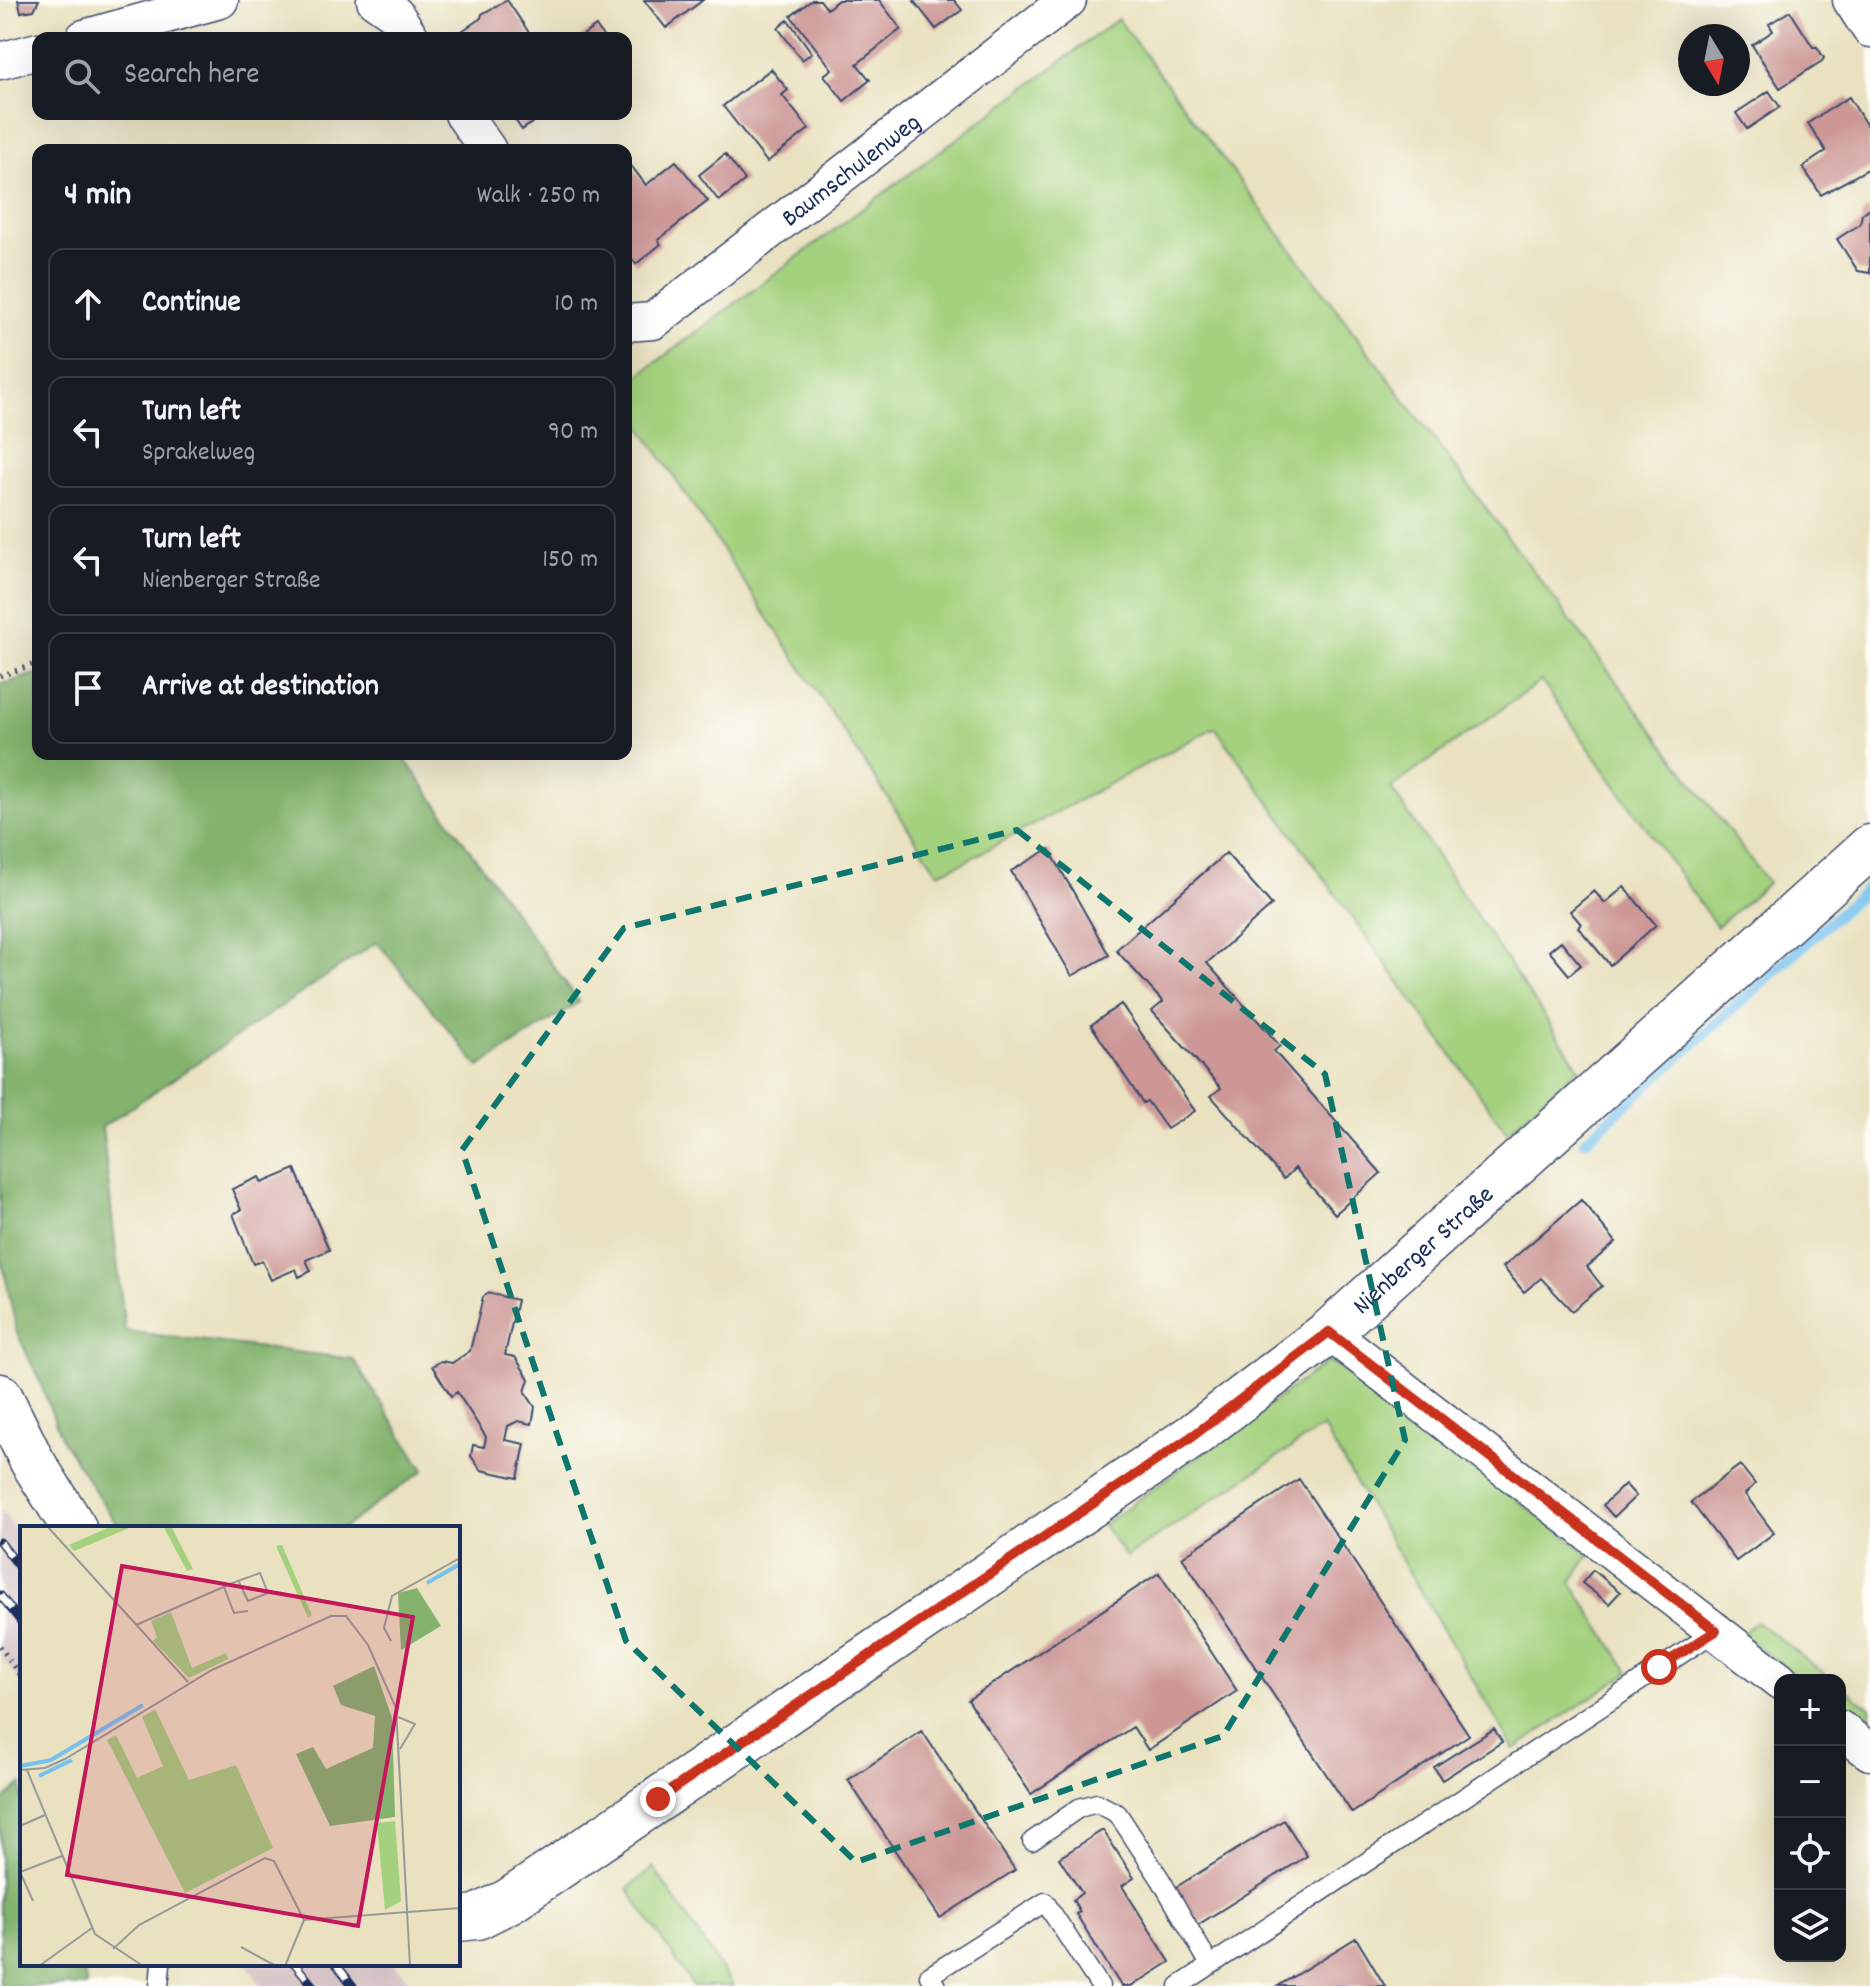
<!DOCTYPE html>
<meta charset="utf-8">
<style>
body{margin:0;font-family:Dekko,sans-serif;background:#242831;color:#f1f3f6}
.controls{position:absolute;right:24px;bottom:24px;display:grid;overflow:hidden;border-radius:16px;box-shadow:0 8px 32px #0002}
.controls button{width:72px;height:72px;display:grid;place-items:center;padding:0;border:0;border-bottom:2px solid #363941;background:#171b24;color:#f1f3f6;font:40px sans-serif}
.compass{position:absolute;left:1678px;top:24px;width:72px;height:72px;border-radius:50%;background:#171b24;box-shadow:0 8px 32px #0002;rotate:170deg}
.stop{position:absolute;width:24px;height:24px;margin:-18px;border:6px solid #c8321e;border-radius:50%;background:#fff}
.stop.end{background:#c8321e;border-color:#fff;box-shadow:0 2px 8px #0008}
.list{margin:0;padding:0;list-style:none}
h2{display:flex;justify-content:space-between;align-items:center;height:104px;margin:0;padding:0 32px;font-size:34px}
h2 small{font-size:26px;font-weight:400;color:#9ea1a6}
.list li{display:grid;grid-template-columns:52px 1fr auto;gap:24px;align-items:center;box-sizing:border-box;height:112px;margin:0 16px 16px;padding:0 16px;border:2px solid #363941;border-radius:16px}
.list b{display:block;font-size:30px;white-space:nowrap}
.list p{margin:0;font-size:26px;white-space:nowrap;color:#9ea1a6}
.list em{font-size:26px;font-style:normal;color:#9ea1a6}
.icon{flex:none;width:44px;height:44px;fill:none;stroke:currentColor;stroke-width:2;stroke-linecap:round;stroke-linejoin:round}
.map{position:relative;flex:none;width:1870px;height:1986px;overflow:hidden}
.search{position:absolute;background:#171b24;box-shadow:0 8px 32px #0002;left:32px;top:32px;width:600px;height:88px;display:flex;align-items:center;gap:20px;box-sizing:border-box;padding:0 28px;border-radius:16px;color:#9ea1a6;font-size:30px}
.panel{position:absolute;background:#171b24;box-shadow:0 8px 32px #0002;left:32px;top:144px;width:600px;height:616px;border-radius:16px}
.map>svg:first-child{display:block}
.industrial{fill:#d2bec1}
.green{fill:#a4d17e;stroke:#60806e;stroke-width:2}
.forest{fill:#83b36d;stroke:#4f7166;stroke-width:2}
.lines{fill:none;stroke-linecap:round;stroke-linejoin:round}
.stream{stroke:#75c1ef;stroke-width:11}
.building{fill:#cc9795}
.service-casing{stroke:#3a4a6d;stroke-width:21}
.minor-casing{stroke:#3a4a6d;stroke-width:39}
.tertiary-casing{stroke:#3a4a6d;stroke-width:47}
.path{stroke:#3a4a6d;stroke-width:5;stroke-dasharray:2 6;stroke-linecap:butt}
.service{stroke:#fff;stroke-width:18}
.minor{stroke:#fff;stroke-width:36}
.tertiary{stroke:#fff;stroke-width:44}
.rail-casing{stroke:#1b2f5e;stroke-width:9}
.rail{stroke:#fdfcf7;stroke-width:6;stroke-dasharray:18;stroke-linecap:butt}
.route{stroke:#c8321e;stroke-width:10}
.marked{fill:none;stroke:#0f766e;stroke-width:6;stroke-dasharray:16 10;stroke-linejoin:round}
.labels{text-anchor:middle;stroke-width:6;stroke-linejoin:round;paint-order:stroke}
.street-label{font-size:26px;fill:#1b2f5e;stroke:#fdfcf7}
.inset-river{fill:none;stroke:#75c1ef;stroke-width:4}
.inset-road{fill:none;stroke:#979a98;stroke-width:2}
.view{fill:#c2185b;fill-opacity:0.15;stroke:#c2185b;stroke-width:4}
.inset-edge{fill:none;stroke:#1b2f5e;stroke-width:4}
</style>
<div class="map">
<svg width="1870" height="1986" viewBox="0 0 1870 1986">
<rect width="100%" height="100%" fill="#fdfcf7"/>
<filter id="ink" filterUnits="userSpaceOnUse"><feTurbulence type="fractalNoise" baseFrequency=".0125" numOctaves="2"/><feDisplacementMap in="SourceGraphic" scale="16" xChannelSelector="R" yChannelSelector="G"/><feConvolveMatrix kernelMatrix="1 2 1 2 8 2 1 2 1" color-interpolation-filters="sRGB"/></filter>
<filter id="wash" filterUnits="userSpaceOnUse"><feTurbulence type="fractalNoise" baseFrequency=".006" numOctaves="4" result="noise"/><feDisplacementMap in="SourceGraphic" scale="32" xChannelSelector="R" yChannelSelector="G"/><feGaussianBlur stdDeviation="1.8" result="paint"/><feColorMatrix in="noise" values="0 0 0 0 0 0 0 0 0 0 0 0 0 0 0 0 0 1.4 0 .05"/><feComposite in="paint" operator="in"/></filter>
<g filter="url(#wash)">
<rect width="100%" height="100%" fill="#e9e1bf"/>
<path class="industrial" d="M0,1510L22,1538V1684L0,1656Z
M247,1964H394L414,1986H261Z"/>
<path class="green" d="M1118,19L1768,883L1717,927L1541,681L1391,788L1579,1068L1507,1132L1215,727L962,863L938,873L626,405V389L643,372Z
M1329,1361L1590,1554L1571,1582L1629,1672L1514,1749L1323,1427L1126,1557L1103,1525Z
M1756,1621L1833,1680H1801L1742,1634Z
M1840,1685L1870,1708V1734L1840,1710Z
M653,1867L733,1986H693L628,1889Z"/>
<path class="forest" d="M38,673V754H401L579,1002L479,1067L377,942L102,1127L125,1331L353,1359L424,1470L343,1528H119L62,1440L38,1377L17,1333L0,1251V685Z
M22,1784V1964H82L87,1986H0V1803Z"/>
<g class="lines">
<path class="stream" d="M1585,1141L1870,886"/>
</g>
<g id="blocks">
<path class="building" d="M18,0H39L34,10L21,12Z
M507,0L532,37L458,38L456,35L481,18L482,14Z
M644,0H703L666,28Z
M812,0H820L827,9L838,0H879L901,29L857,64L870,80L844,101L824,75L832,69L791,16Z
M916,0H954L962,10L936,29L914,1Z
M1790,11L1813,47H1817L1824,58L1822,61L1780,88L1752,45L1773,31L1769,24Z
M788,20L812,53L802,60L778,28Z
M596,26L604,38H579Z
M771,69L788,90L782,95L809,129L767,162L723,106Z
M1769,91L1780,107L1747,129L1736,113Z
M1849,97L1870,131V168L1821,195L1803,167L1826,151L1808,123Z
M511,114H544L522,130Z
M725,154L745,180L719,201L699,175Z
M626,159L646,185L676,161L708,201L658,240L661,244L636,264L626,251Z
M1870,208V273L1858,271L1837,239L1860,224L1862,214Z
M1049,849L1109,955L1072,976L1011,871Z
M1226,853L1272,905L1207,963L1280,1046L1274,1051L1381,1173L1335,1214L1295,1168L1284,1179L1211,1096L1221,1088L1152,1011L1163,1002L1116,950Z
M1624,887L1656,925L1610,965L1578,927L1581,924L1570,911L1594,891L1605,903Z
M1561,941L1581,965L1569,975L1549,951Z
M1121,1004L1195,1111L1167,1129L1147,1101L1143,1103L1091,1025Z
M295,1169L329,1250L306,1260L311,1271L299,1277L296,1269L271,1280L262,1261L253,1264L233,1214L241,1210L232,1189L259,1177L262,1183Z
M1581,1200L1616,1242L1587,1267L1602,1286L1572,1311L1541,1278L1524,1292L1503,1267Z
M488,1293L517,1300L505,1355L515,1357L529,1379L525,1392L535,1407L532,1424L518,1421L508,1426L505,1440L525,1444L518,1478L481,1470L471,1456L473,1445L484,1447L486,1437L457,1392L451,1396L432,1366L441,1361L452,1363L470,1351L483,1297Z
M1740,1465L1755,1484L1745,1494L1774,1533L1736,1561L1691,1502Z
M1299,1479L1469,1735L1352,1813L1182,1557Z
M1625,1484L1636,1496L1614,1517L1603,1505Z
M1593,1570L1620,1592L1609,1604L1582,1583Z
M1159,1573L1237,1691L1148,1750L1133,1727L1031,1794L968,1700Z
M1494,1729L1502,1742L1442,1780L1434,1767Z
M922,1731L1015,1870L940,1918L848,1780Z
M1284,1820L1307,1856L1196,1926L1173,1889Z
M1103,1830L1134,1878L1122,1886L1170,1962L1132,1986H1121L1076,1914L1080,1912L1073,1900L1082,1893L1059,1858Z
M1356,1938L1385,1986H1278Z"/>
</g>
</g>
<g filter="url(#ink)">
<use href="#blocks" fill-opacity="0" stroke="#3a4a6d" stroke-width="2"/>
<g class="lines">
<defs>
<path id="service" d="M1032,1841L1079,1808L1097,1803L1118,1814L1161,1880L1210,1965
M159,1986L161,1964
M936,1986L929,1976L1045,1902L1100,1986
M1179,1986L1716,1631"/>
<g id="minor">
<path d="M375,0L395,14L411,38"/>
<path d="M1851,0L1870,29"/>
<path d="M84,38L220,0"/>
<path d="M0,61L38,51"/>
<path d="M463,114L488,150"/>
<path id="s1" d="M626,323L653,321L1068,0"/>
<path d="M1329,1332L1780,1681"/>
<path d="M1840,1729L1870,1752"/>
</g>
<g id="tertiary">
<path d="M0,1396L32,1461L74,1528"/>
<path id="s2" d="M458,1919L477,1917L509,1901L1194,1435L1329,1332L1870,847"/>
</g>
</defs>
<use href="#service" class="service-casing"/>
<use href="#minor" class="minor-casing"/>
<use href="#tertiary" class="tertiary-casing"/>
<path class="path" d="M0,676L38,663
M0,1646L22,1679"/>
<use href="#service" class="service"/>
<use href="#minor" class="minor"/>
<use href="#tertiary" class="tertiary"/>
<defs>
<path id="rail" d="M0,1542L22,1570
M0,1595L22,1623
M295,1964L313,1986
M336,1964L353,1986"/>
</defs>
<use href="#rail" class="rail-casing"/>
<use href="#rail" class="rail"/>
</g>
</g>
<g class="lines" filter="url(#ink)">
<path class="route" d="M658,1799L1194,1435L1329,1332L1716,1631L1659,1667"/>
</g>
<path class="marked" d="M1017,830L1325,1074L1405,1440L1223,1736L856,1862L626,1641L462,1150L624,928Z"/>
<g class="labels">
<g class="street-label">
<text dy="9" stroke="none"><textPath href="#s1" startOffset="276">Baumschulenweg</textPath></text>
<text dy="9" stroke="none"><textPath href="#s2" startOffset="1178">Nienberger Straße</textPath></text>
</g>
</g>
<g transform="translate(20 1526)">
<rect width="440" height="440" fill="#e9e1bf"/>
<path d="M92,0H114L54,25L49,19ZM143,0H151L173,43L167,45ZM262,19L292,89L288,92L256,20ZM151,86L172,142L206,127L208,133L169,152L133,115L137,111L131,95ZM135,183L169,254L216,239L253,322L165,367L87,214L96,209L117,252L143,240L122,191ZM375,295L381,375L365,384L357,297Z" fill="#a4d17e"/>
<path d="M397,62L421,100L381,124L378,67ZM354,140L372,192L375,291L310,300L276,228L293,221L306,243L353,222L355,190L321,179L313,160Z" fill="#83b36d"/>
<path class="inset-river" d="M407,57L440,38M0,240L31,234L123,179M19,250L52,234"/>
<path class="inset-road" d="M27,0L168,156M204,61L214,87L228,85M116,99L215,56L240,47L248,67L228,75L219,56M371,115L364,102L372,70L440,32M378,191L395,198L380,223M0,244L25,242L45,233L192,144L311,90H326L348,119L376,182L390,440M7,244L75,408L123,440M0,300L25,289M13,375L0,346L42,330M221,421L256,440M93,423L119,399L245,332L254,335L284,394L440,382M19,440L72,402M265,440L284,394"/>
<path class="view" d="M102,40L393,91L338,400L47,349Z"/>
<rect width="440" height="440" class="inset-edge"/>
</g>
</svg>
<div class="controls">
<button>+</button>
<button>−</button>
<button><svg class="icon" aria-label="locate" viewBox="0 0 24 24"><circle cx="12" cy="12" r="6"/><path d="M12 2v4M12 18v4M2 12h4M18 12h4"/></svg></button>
<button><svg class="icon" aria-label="layers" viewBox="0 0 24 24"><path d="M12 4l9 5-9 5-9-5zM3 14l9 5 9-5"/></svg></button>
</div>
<svg class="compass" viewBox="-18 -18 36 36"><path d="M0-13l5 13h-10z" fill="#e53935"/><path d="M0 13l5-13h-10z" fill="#9ea1a6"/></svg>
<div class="stop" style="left:1659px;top:1667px"></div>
<div class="stop end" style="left:658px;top:1799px"></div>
<div class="search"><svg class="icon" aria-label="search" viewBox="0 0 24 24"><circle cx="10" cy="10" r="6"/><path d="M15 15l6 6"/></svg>Search here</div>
<section class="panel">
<h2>4 min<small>Walk · 250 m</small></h2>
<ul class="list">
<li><svg class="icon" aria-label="ahead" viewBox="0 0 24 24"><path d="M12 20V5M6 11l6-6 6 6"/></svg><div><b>Continue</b></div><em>10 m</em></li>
<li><svg class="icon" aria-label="left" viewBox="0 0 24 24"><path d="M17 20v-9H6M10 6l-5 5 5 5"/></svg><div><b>Turn left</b><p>Sprakelweg</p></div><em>90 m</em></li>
<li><svg class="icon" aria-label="left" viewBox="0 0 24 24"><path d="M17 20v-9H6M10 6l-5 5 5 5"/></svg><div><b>Turn left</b><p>Nienberger Straße</p></div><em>150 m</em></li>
<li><svg class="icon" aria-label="arrive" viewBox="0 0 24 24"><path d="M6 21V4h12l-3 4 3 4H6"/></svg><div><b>Arrive at destination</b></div></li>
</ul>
</section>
</div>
